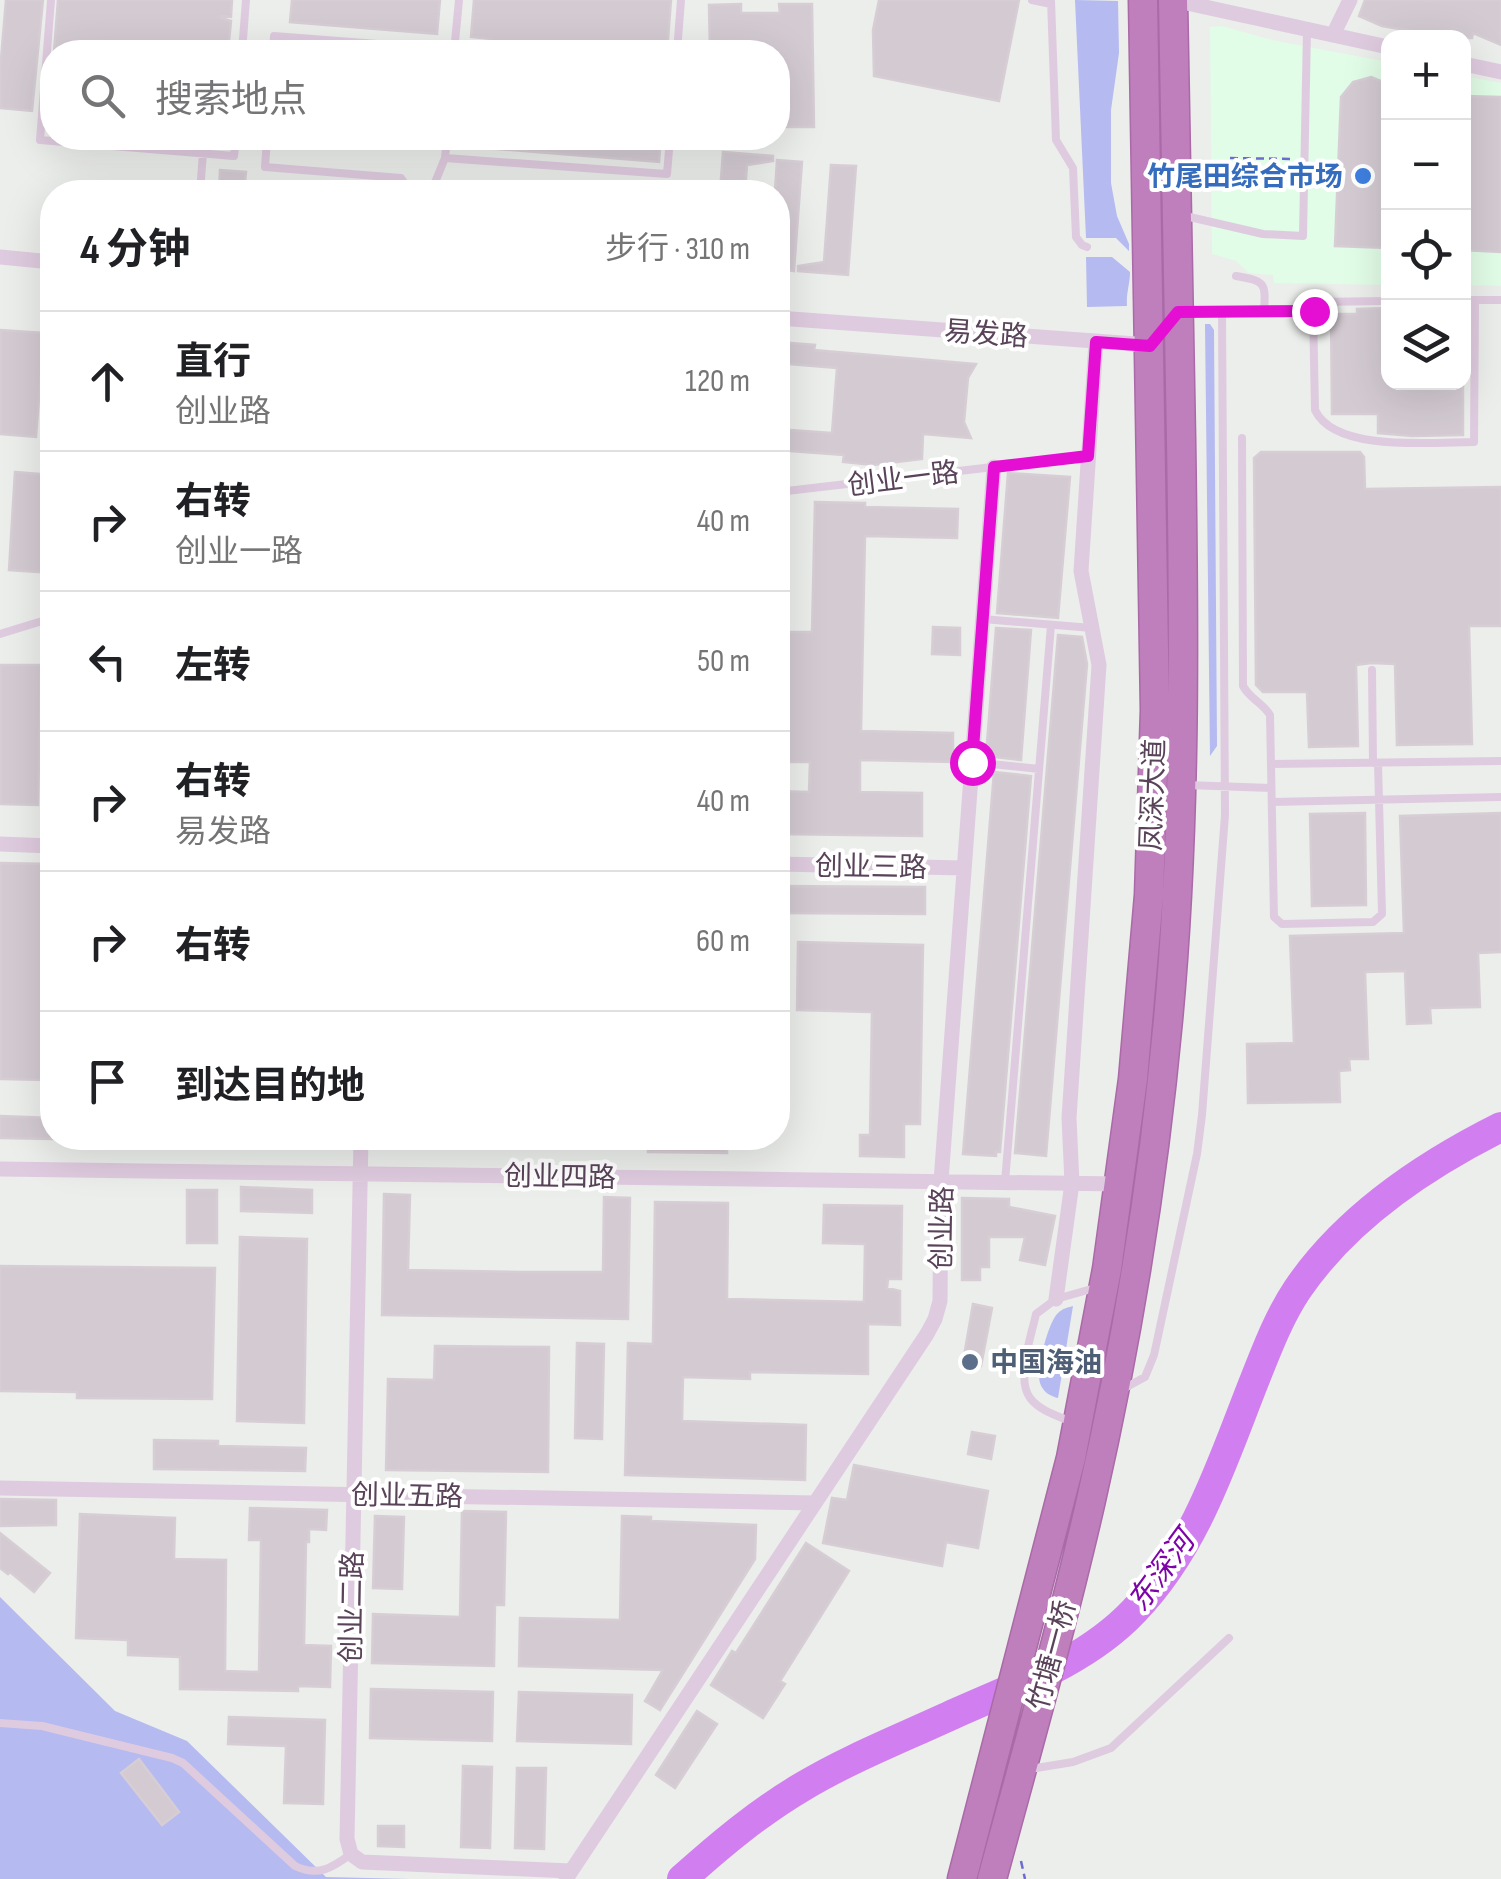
<!DOCTYPE html>
<html lang="zh">
<meta charset="utf-8">
<style>
body{margin:0;font-family:"Sofia Sans Condensed","Noto Sans SC",sans-serif;background:#f6f6f6;color:#202124}
.controls{position:absolute;right:30px;top:30px;display:grid;overflow:hidden;border-radius:20px;box-shadow:0 10px 40px #0002}
.controls button{width:90px;height:90px;display:grid;place-items:center;padding:0;border:0;border-bottom:2px solid #e0e0e0;background:#fff;color:#202124;font:50px sans-serif}
.stop{position:absolute;width:30px;height:30px;margin:-22px;border:8px solid #e40fd2;border-radius:50%;background:#fff}
.stop.end{background:#e40fd2;border-color:#fff;box-shadow:0 2px 10px #0008}
.list{margin:0;padding:0;list-style:none}
h2{display:flex;justify-content:space-between;align-items:center;height:130px;margin:0;padding:0 40px;font-size:42px}
h2 small{font-size:32px;font-weight:400;color:#757577}
.list li{display:grid;grid-template-columns:65px 1fr auto;gap:30px;align-items:center;box-sizing:border-box;height:140px;padding:0 40px;border-top:2px solid #e0e0e0}
.list b{display:block;font-size:38px;white-space:nowrap}
.list p{margin:0;font-size:32px;white-space:nowrap;color:#757577}
.list em{font-size:32px;font-style:normal;color:#757577}
.icon{flex:none;width:55px;height:55px;fill:none;stroke:currentColor;stroke-width:2;stroke-linecap:round;stroke-linejoin:round}
.map{position:relative;flex:none;width:1501px;height:1879px;overflow:hidden}
.search{position:absolute;background:#fff;box-shadow:0 10px 40px #0002;left:40px;top:40px;width:750px;height:110px;display:flex;align-items:center;gap:25px;box-sizing:border-box;padding:0 35px;border-radius:40px;color:#757577;font-size:38px}
.panel{position:absolute;background:#fff;box-shadow:0 10px 40px #0002;left:40px;top:180px;width:750px;height:970px;border-radius:40px}
.map>svg:first-child{display:block}
.commercial{fill:#e1fce7}
.green{fill:#b5baf0}
.lines{fill:none;stroke-linecap:round;stroke-linejoin:round}
.river{stroke:#d17ff0;stroke-width:30}
.building{fill:#d3cad2;stroke:#d7ced5;stroke-width:2.5}
.highway-casing{stroke:#aa6aa7;stroke-width:31}
.path{stroke:#6e6bd0;stroke-width:2.5;stroke-dasharray:8 5;stroke-linecap:butt}
.lane{stroke:#dfcbdf;stroke-width:8}
.street{stroke:#dfcbdf;stroke-width:15}
.highway{stroke:#be7fbc;stroke-width:28}
.route{stroke:#e40fd2;stroke-width:12}
.shop-dot{fill:#3f7fe0;stroke:#fff;stroke-width:4}
.service-dot{fill:#5c6f8a;stroke:#fff;stroke-width:4}
.labels{text-anchor:middle;stroke-width:8;stroke-linejoin:round;paint-order:stroke}
.shop-label{font-size:28px;font-weight:bold;fill:#366cbe;stroke:#fff;text-anchor:end}
.street-label{font-size:28px;fill:#594359;stroke:#fff}
.service-label{font-size:28px;font-weight:bold;fill:#4e5e75;stroke:#fff;text-anchor:start}
.water-label{font-size:30px;font-style:italic;fill:#7e04aa;stroke:#fff}
</style>
<div class="map">
<svg width="1501" height="1879" viewBox="0 0 1501 1879">
<rect width="100%" height="100%" fill="#eceeeb"/>
<path class="commercial" d="M1222,26L1272,40L1388,62V285L1274,283L1273,275L1249,273L1236,261L1212,254L1210,27Z
M1464,76L1501,83V286L1464,285Z"/>
<path class="green" d="M1075,0L1118,1L1119,53L1111,110V183L1117,216L1129,244V251L1116,238H1086Z
M1086,257H1112L1130,272C1130,284 1126,293 1127,306L1087,307Z
M1205,324H1210L1214,330L1217,746L1210,756Z
M1073,1306L1058,1398C1050,1396 1043,1392 1040,1383C1036,1370 1048,1322 1058,1313C1064,1308 1066,1308 1073,1306Z
M0,1597L115,1711L187,1741L326,1877L410,1879H0Z"/>
<g class="lines">
<path class="river" d="M682,1879C720,1845 758,1813 802,1787C847,1760 897,1740 945,1718C1010,1688 1084,1664 1134,1611C1197,1545 1222,1462 1255,1379C1267,1349 1279,1317 1297,1290C1345,1219 1425,1165 1501,1127"/>
</g>
<path class="building" d="M6,0H43L32,111L0,108V71Z
M58,0H232L231,17L221,16V18L231,21L228,52H54Z
M292,0H440L437,34L290,22Z
M474,0H671L667,52H490L491,39L471,37Z
M879,0H1019L999,101L874,76L873,30Z
M1365,0H1501V45L1473,33L1472,38H1440L1441,36L1382,26L1359,16Z
M741,4V13H780L779,4H812L814,127H780V118H778V52H710L709,5Z
M1371,77L1388,84V248L1335,246L1341,97L1353,82Z
M1464,96L1501,97V252L1464,250Z
M474,138H661L659,162L473,147Z
M723,152L773,156V161L747,165L745,192H720Z
M777,160L802,162L794,271L778,269V192H775Z
M831,165L856,166L848,275L798,271V266L824,262Z
M220,170L246,172L244,192H219Z
M1388,308V382H1463V435L1412,436L1378,433V414H1332L1331,314H1357V309Z
M0,330L44,333L36,437L0,434Z
M778,342L815,345L814,350L976,364L968,378L964,422L971,438L923,434L922,459L873,465L843,462L844,455L778,450V429L832,433L837,368L778,363Z
M1261,452H1360L1364,457L1365,489L1501,487V626H1469L1472,744L1397,745L1395,664L1371,663L1356,665L1358,746L1309,747L1307,692H1263L1256,685L1254,458Z
M15,472L52,475V573L9,570Z
M1008,473L1070,477L1058,618L997,613Z
M815,502L865,503V507L958,509L957,538L865,536L861,731L953,733V762L860,760V792L922,793V836L778,834V791L809,792L810,762H778V632H812Z
M933,627L960,628V655L932,654Z
M996,628L1031,630L1021,760L986,756Z
M1058,635L1082,637L1087,664L1046,1156L1015,1153Z
M0,665H41L38,805L0,804Z
M994,772L1031,776L1000,1152H996V1156L963,1154Z
M1365,813L1366,905L1312,906L1310,814Z
M1501,813V952L1478,953L1480,1007L1430,1008L1431,1023L1407,1024L1405,971L1365,972L1368,1059H1349L1350,1070L1339,1071L1340,1102L1248,1103L1247,1044L1294,1043L1290,936L1404,933L1400,816Z
M0,863L52,864V954H48L46,1080L0,1079Z
M778,886L925,887V914L778,913Z
M798,942L923,945L920,1124H904V1157L860,1156V1135H870L872,1012L797,1010Z
M0,1116L52,1118V1139L0,1138Z
M648,1138H727V1153L648,1152Z
M241,1187L312,1190V1213L241,1211Z
M187,1190H217V1243H187Z
M384,1194L410,1195L408,1270L518,1272H603L604,1197L630,1198L628,1319L382,1315Z
M962,1198L1009,1199V1207L1055,1216L1045,1265L1020,1260L1025,1237H989V1267H980V1280H962Z
M655,1202L728,1203L727,1299L864,1302L865,1244L823,1243L824,1205L902,1206L901,1279H888L887,1288L900,1291V1325L868,1324V1374L750,1372V1379L683,1377L682,1421L806,1425L805,1480L625,1475L628,1343L653,1344Z
M240,1237L307,1239L304,1423L237,1421Z
M0,1266L215,1268L212,1399L77,1398V1392L0,1391Z
M973,1304L992,1308L981,1366L963,1362Z
M577,1343L604,1344L602,1439L575,1438Z
M435,1346L549,1347L548,1472L386,1470L388,1379L434,1380Z
M972,1432L995,1436L991,1459L968,1454Z
M154,1440L218,1441V1446L306,1448L305,1471L154,1469Z
M854,1465L988,1491L978,1548L946,1542L942,1566L823,1543L832,1498L847,1500Z
M0,1499L56,1500V1525L0,1526Z
M250,1508L327,1510L326,1530L309,1529V1542H306L304,1645L331,1646L330,1687L298,1686V1691L180,1689V1657L128,1655V1640L76,1638L80,1514L175,1518L174,1559L226,1560L225,1671L259,1672L261,1540H249Z
M462,1511L506,1512L504,1605H495L494,1666L372,1663L373,1614L460,1617Z
M375,1516L404,1517L402,1589L373,1588Z
M622,1516L651,1517V1521L756,1525L755,1559L660,1710L645,1701L663,1670L519,1666L520,1618L620,1620Z
M0,1533L50,1573L34,1592L10,1572L8,1574L0,1568Z
M806,1543L849,1571L780,1681L785,1684L763,1718L711,1685L732,1651L736,1653Z
M371,1689L493,1692L492,1741L370,1738Z
M519,1692L632,1695L631,1744L517,1741Z
M697,1711L717,1724L675,1788L656,1775Z
M229,1717L325,1720L323,1804L284,1803L286,1746L228,1744Z
M139,1759L179,1812L162,1825L121,1773Z
M463,1766L492,1767L490,1848L461,1847Z
M517,1768H546L544,1849L515,1848Z
M378,1826H404V1847L378,1846Z"/>
<g class="lines">
<defs>
<path id="highway" d="M962,1879L1071,1458L1107,1269L1133,1079L1149,895L1155,710L1143,0
M992,1879C1026,1753 1062,1627 1091,1500C1127,1342 1153,1182 1168,1020C1186,827 1184,633 1181,439C1178,293 1176,146 1173,0"/>
</defs>
<use href="#highway" class="highway-casing"/>
<path class="path" d="M1230,158L1294,159
M1021,1861L1025,1879"/>
<path class="lane" d="M51,0L40,140L234,156L236,138
M1032,0L1051,4
M1051,0L1056,140L1073,168L1076,237L1082,245L1087,247
M242,52L246,0
M273,52L274,36L455,50
M454,52L459,0
M677,52L681,0
M267,138L265,167L401,178L411,192
M445,158L667,174L670,138
M200,192L203,153
M431,192L445,158L447,138
M1181,215L1263,234L1303,236L1307,29
M1236,276C1265,281 1266,282 1264,311
M1464,300H1501
M1183,311H1313V302L1388,301
M1313,311L1315,410C1335,453 1434,442 1474,442L1475,300
M1242,438L1243,686C1250,699 1263,703 1270,715L1274,917L1282,924L1373,922L1382,914L1378,763
M778,492L1088,456
M983,619L1092,628
M0,634L52,618
M1372,670L1373,763
M972,762L1039,769
M1271,764L1501,761
M1186,785L1271,788
M1272,802L1501,797
M1005,1182L1051,625
M1121,1390L1145,1377L1154,1355L1197,1154L1202,1115L1225,815L1222,311
M1072,1422C1058,1416 1040,1411 1030,1398C1016,1379 1031,1337 1036,1314L1056,1299L1095,1288
M0,1723L42,1726L172,1758L183,1763L295,1866C318,1877 332,1868 351,1854
M1030,1769L1073,1762L1111,1748L1229,1638"/>
<path class="street" d="M1173,0L1388,47
M1333,35L1350,0
M1464,64L1501,72
M0,257L52,262
M778,318L1150,345L1153,341
M0,844L52,846
M778,864L964,868
M361,1138L347,1839L351,1854L362,1862L571,1871
M0,1169L1120,1184
M1056,1299L1072,1183L1069,1118L1099,665L1081,571L1096,342
M0,1488L815,1503
M566,1879L927,1334L935,1319L940,1301L941,1181L994,467"/>
<use href="#highway" class="highway"/>
</g>
<g class="lines">
<path class="route" d="M972,762L994,467L1088,456L1096,342L1150,346L1178,312L1314,311"/>
</g>
<circle class="shop-dot" cx="1363" cy="176" r="10"/>
<circle class="service-dot" cx="970" cy="1362" r="10"/>
<g class="labels">
<g class="shop-label">
<text x="1343" y="186">竹尾田综合市场</text>
</g>
<g class="street-label">
<text transform="translate(986 333) rotate(4)" y="10">易发路</text>
<text transform="translate(903 478) rotate(-7)" y="10">创业一路</text>
<text transform="translate(1152 795) rotate(-88)" y="10">凤深大道</text>
<text transform="translate(871 866) rotate(1)" y="10">创业三路</text>
<text transform="translate(560 1176) rotate(1)" y="10">创业四路</text>
<text transform="translate(941 1228) rotate(-89)" y="10">创业路</text>
<text transform="translate(407 1495) rotate(1)" y="10">创业五路</text>
<text transform="translate(351 1607) rotate(-89)" y="10">创业二路</text>
<text transform="translate(1051 1655) rotate(-75)" y="10">竹塘一桥</text>
</g>
<g class="service-label">
<text x="990" y="1372">中国海油</text>
</g>
<g class="water-label">
<text transform="translate(1161 1571) rotate(-54)" y="10">东深河</text>
</g>
</g>
</svg>
<div class="controls">
<button>+</button>
<button>−</button>
<button><svg class="icon" aria-label="locate" viewBox="0 0 24 24"><circle cx="12" cy="12" r="6"/><path d="M12 2v4M12 18v4M2 12h4M18 12h4"/></svg></button>
<button><svg class="icon" aria-label="layers" viewBox="0 0 24 24"><path d="M12 4l9 5-9 5-9-5zM3 14l9 5 9-5"/></svg></button>
</div>
<div class="stop" style="left:972px;top:762px"></div>
<div class="stop end" style="left:1314px;top:311px"></div>
<div class="search"><svg class="icon" aria-label="search" viewBox="0 0 24 24"><circle cx="10" cy="10" r="6"/><path d="M15 15l6 6"/></svg>搜索地点</div>
<section class="panel">
<h2>4 分钟<small>步行 · 310 m</small></h2>
<ul class="list">
<li><svg class="icon" aria-label="ahead" viewBox="0 0 24 24"><path d="M12 20V5M6 11l6-6 6 6"/></svg><div><b>直行</b><p>创业路</p></div><em>120 m</em></li>
<li><svg class="icon" aria-label="right" viewBox="0 0 24 24"><path d="M7 20v-9h11M14 6l5 5-5 5"/></svg><div><b>右转</b><p>创业一路</p></div><em>40 m</em></li>
<li><svg class="icon" aria-label="left" viewBox="0 0 24 24"><path d="M17 20v-9H6M10 6l-5 5 5 5"/></svg><div><b>左转</b></div><em>50 m</em></li>
<li><svg class="icon" aria-label="right" viewBox="0 0 24 24"><path d="M7 20v-9h11M14 6l5 5-5 5"/></svg><div><b>右转</b><p>易发路</p></div><em>40 m</em></li>
<li><svg class="icon" aria-label="right" viewBox="0 0 24 24"><path d="M7 20v-9h11M14 6l5 5-5 5"/></svg><div><b>右转</b></div><em>60 m</em></li>
<li><svg class="icon" aria-label="arrive" viewBox="0 0 24 24"><path d="M6 21V4h12l-3 4 3 4H6"/></svg><div><b>到达目的地</b></div></li>
</ul>
</section>
</div>
